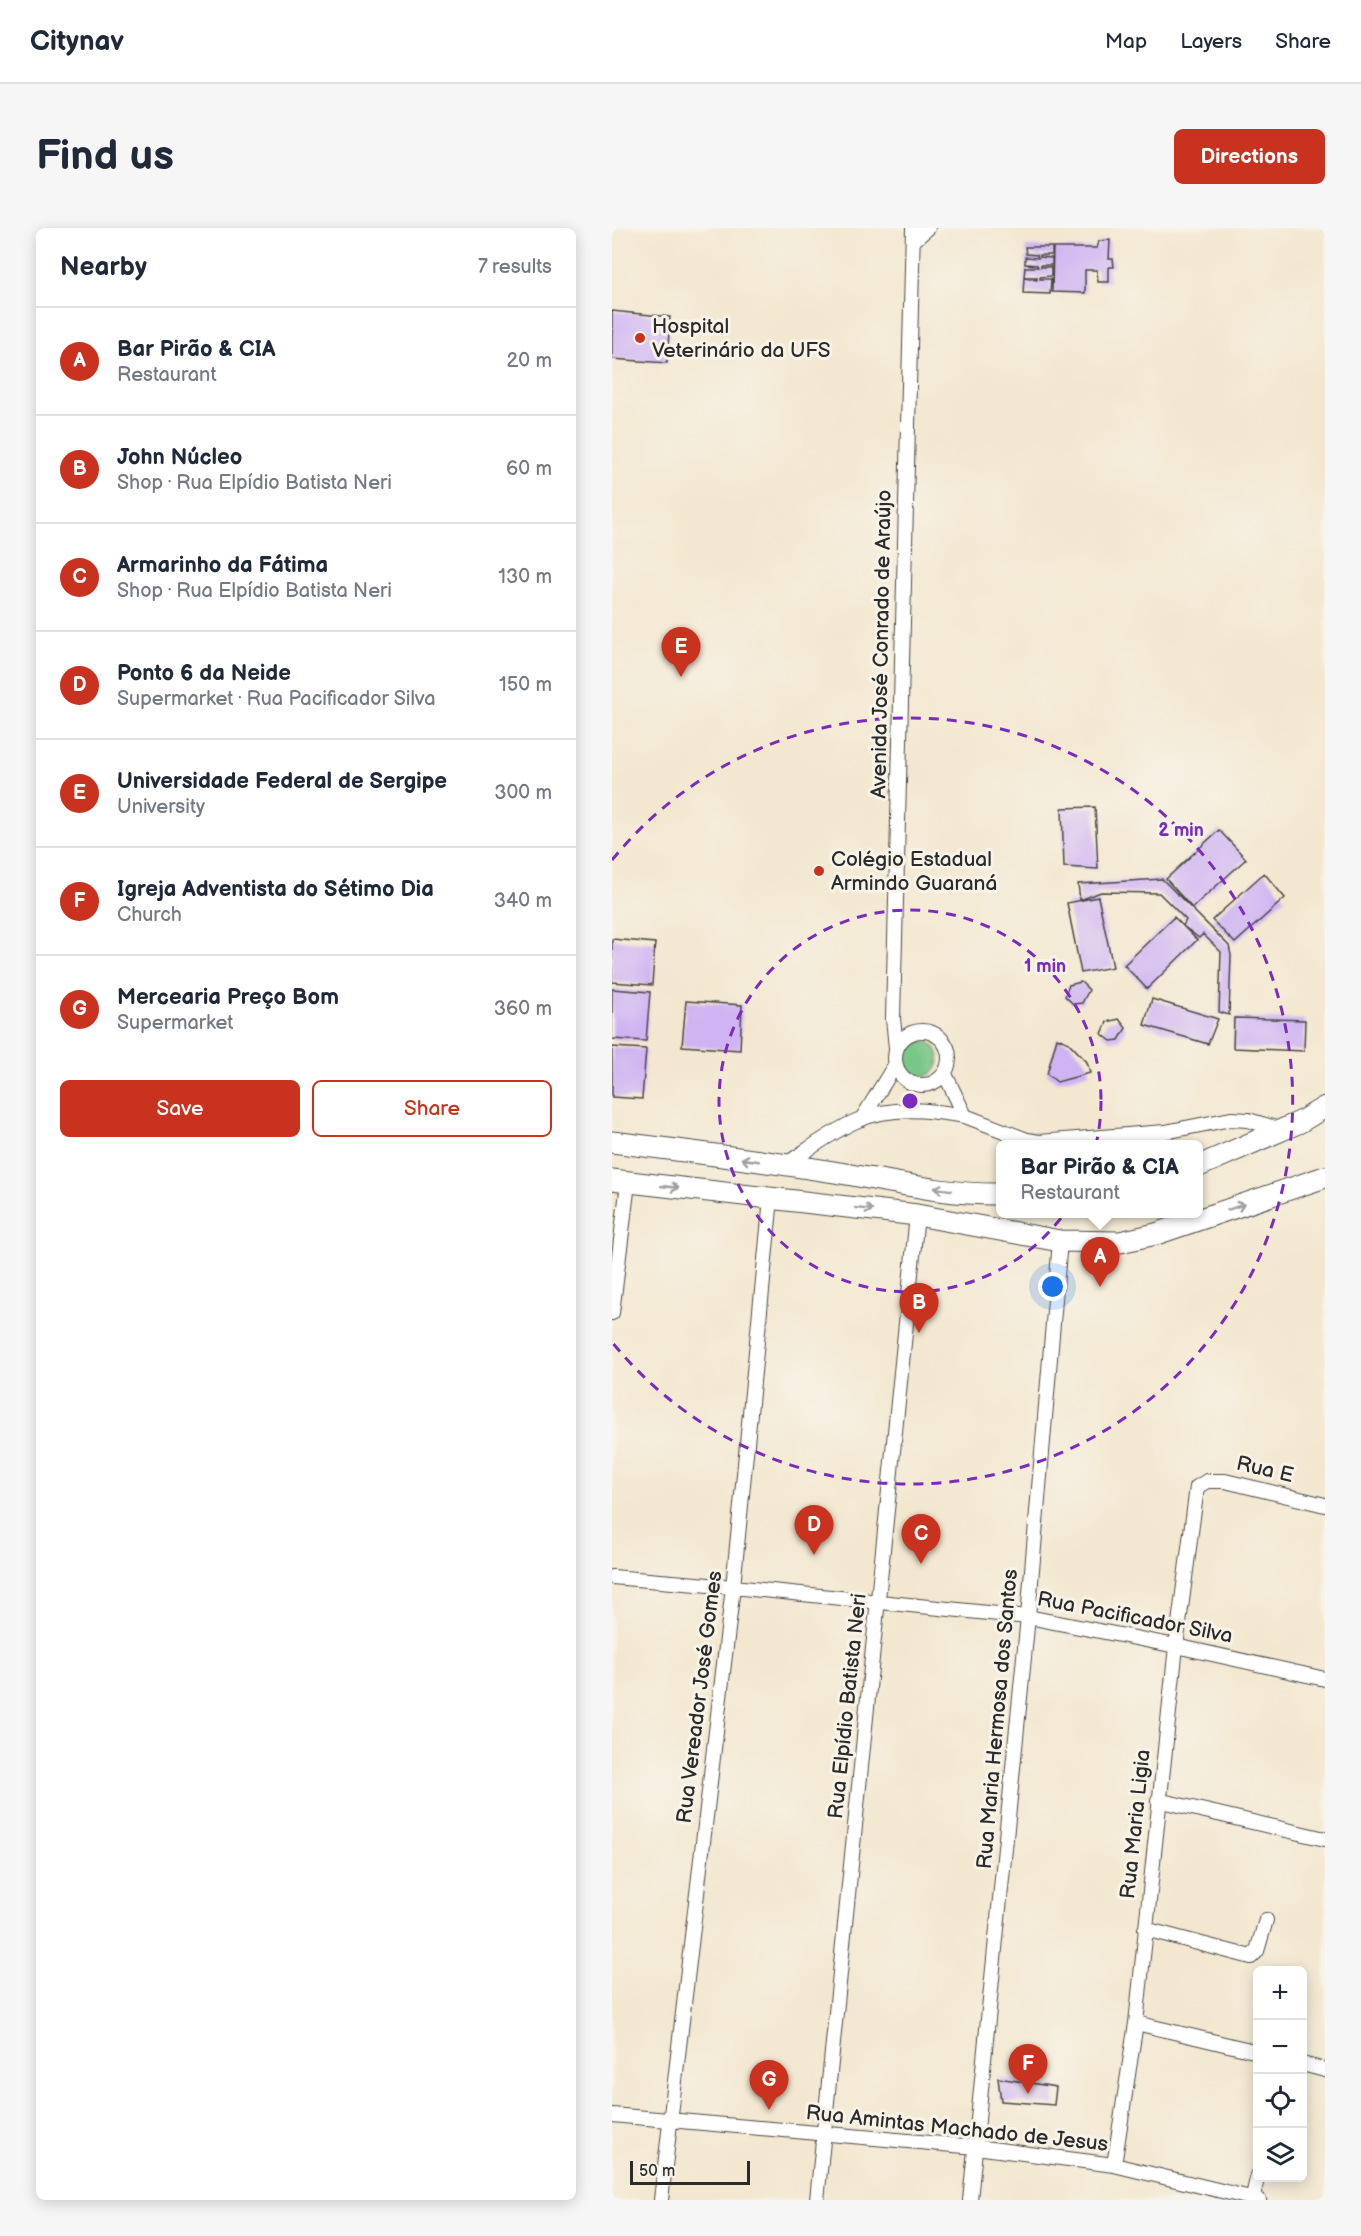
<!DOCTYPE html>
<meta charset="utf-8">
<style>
body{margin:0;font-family:"Balsamiq Sans",sans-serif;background:#f6f6f7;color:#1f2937}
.controls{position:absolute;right:18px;bottom:18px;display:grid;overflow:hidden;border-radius:9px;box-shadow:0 3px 15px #0003}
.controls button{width:54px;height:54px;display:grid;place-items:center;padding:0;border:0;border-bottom:2px solid #e0e1e3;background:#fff;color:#1f2937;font:30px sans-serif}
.scale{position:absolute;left:18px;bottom:15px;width:120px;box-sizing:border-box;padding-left:6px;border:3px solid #2b2b2b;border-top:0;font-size:16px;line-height:21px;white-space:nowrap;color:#2b2b2b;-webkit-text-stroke:4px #f7f3e8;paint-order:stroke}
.you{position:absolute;left:441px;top:1059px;width:21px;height:21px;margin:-15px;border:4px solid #fff;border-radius:50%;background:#1a73e8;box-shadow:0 0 0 9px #1a73e833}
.badge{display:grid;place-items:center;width:39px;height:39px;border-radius:50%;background:#c8321e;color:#fff;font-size:20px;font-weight:700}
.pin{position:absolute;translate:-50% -50px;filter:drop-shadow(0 2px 3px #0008)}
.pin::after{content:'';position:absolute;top:32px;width:21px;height:18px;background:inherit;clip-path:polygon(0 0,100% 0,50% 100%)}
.popup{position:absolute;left:384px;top:912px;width:207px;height:78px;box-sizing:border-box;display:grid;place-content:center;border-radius:9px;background:#fff;filter:drop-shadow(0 2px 4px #0005);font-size:20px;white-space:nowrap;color:#747a83}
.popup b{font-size:22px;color:#1f2937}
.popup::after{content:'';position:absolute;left:50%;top:100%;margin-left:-12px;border:12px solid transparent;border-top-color:#fff}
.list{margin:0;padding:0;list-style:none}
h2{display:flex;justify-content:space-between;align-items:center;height:78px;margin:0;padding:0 24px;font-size:26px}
h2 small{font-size:20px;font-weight:400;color:#747a83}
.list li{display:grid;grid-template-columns:39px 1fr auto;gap:18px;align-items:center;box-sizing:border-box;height:108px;padding:0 24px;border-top:2px solid #e0e1e3}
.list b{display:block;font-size:22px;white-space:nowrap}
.list p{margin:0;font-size:20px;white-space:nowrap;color:#747a83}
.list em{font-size:20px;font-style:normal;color:#747a83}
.actions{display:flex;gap:12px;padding:18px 24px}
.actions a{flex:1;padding:14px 0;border:2px solid #c8321e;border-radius:9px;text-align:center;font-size:21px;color:#c8321e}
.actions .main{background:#c8321e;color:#fff}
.icon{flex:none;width:33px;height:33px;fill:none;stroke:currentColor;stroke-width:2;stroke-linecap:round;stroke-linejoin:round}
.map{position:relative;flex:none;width:713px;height:1972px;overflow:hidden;border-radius:9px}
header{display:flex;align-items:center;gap:36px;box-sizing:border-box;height:84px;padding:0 30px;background:#fff;border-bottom:2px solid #e0e1e3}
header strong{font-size:28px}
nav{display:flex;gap:33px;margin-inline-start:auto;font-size:21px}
.intro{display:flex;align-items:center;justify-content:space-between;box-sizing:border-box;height:144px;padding:0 36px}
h1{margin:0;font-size:42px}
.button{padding:15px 27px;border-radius:9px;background:#c8321e;color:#fff;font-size:21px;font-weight:700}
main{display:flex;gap:36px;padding:0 36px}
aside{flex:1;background:#fff;border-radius:9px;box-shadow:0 3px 15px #0003}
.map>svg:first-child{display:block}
.green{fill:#79c787;stroke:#527959;stroke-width:1.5}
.building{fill:#cfb3f3}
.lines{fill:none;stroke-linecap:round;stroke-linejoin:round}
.minor-casing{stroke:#494744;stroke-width:16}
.primary-casing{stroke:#494744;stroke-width:23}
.minor{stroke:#fff;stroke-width:14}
.primary{stroke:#fff;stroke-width:21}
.oneway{stroke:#a0a0a0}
.ring{fill:none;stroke:#7b2cbf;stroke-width:3;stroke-dasharray:10 8}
.poi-dot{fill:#c8321e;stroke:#f7f3e8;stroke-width:2}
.labels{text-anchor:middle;stroke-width:6;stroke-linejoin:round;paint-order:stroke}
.poi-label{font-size:21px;fill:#2b2b2b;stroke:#f7f3e8;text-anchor:start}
.street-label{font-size:21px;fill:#2b2b2b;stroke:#f7f3e8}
.centre{fill:#7b2cbf;stroke:#f7f3e8;stroke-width:3}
.ring-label{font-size:18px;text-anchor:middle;font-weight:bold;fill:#7b2cbf;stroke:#f7f3e8;stroke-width:6;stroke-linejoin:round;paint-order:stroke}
</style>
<header>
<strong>Citynav</strong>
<nav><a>Map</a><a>Layers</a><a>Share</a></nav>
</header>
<div class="intro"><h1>Find us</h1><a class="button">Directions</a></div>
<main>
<aside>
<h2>Nearby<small>7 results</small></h2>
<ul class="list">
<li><span class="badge">A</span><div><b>Bar Pirão &amp; CIA</b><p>Restaurant</p></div><em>20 m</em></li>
<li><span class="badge">B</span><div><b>John Núcleo</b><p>Shop · Rua Elpídio Batista Neri</p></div><em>60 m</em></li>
<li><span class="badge">C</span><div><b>Armarinho da Fátima</b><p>Shop · Rua Elpídio Batista Neri</p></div><em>130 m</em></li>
<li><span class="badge">D</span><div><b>Ponto 6 da Neide</b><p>Supermarket · Rua Pacificador Silva</p></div><em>150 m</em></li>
<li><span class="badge">E</span><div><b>Universidade Federal de Sergipe</b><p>University</p></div><em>300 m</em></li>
<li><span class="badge">F</span><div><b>Igreja Adventista do Sétimo Dia</b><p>Church</p></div><em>340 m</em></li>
<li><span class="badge">G</span><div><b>Mercearia Preço Bom</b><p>Supermarket</p></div><em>360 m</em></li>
</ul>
<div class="actions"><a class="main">Save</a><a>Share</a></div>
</aside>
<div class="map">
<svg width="713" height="1972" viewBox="0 0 713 1972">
<rect width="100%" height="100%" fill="#f7f3e8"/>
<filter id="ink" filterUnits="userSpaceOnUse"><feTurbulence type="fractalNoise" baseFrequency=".0167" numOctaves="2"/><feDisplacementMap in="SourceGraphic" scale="12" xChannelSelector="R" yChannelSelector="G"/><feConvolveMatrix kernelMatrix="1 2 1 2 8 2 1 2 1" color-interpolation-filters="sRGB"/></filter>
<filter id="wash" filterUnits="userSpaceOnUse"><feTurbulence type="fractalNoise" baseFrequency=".008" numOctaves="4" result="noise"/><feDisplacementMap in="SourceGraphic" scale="24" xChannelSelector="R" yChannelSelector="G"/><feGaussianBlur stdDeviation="1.35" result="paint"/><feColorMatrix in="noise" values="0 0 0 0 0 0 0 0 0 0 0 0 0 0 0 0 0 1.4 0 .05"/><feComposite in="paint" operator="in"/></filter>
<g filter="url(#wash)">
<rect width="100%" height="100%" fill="#f3e7cf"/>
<path class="green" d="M291 831a18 18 0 1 1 36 0a18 18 0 1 1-36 0Z"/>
<g id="blocks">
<path class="building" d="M498,12L497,31H501L502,39H497V54H486L485,42H473V65L440,64L441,20H485L487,13Z
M413,19H440V27H428V29L440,30V37H429V39H439V48L428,49V51H439L438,66L411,65L412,50L425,52V49H412L413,39H426L425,37L413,36V29L426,30L425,27L414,26Z
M0,83L58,89L55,135L0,131Z
M483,579L486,641L452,639L450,580Z
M607,602L634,631L580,680L554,651Z
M652,645L673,670L623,715L600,692Z
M550,651L617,718L619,727L617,787L607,784L609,724L591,706L587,710L571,698L574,692L547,665L489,664L468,672L466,656Z
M486,669L501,739L469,745L455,675Z
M562,689L585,712L535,761L512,737Z
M0,711L43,715L40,757L0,754Z
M469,754L477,762L470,775L461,776L453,768L457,757Z
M0,761L38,764L34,813L0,811Z
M540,771L606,791L596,816L532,797Z
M74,773L130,777L128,822L70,818Z
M622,790L693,792L692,823L621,820Z
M507,791L514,800L507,812L499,813L490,806L495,794Z
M445,810L457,815L475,834L478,845L445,854L435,846Z
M0,819L34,821L30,871L0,869Z
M386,1850L444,1859L442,1877L389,1873Z"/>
</g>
</g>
<g filter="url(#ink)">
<use href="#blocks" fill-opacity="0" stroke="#494744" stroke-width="1.5"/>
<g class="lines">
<defs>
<path id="minor" d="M301,13L316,0
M283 830a27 27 0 1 1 54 0a27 27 0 1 1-54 0Z
M284,820L281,790L301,0
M333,846L353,888L415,912L427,914L553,904L619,891L636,892L670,902
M250,891L283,837
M173,937C196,922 219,904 244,893C279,877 317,882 353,888
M0,1085L16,955
M0,1349L121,1359L416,1389L564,1418L713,1451
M546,1572L713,1611
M533,1701L639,1729L645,1723L654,1692
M524,1795L646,1824
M690,1836L713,1842
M0,1887L364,1919L502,1937L647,1972
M502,1937L524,1795L564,1418L585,1259L595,1253H613L713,1277
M49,1972L121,1359L159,970
M205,1972L305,987
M358,1972L416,1389L448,1013
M640,1972L646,1947"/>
<path id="primary" d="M0,914C74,923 148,932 222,944C277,953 333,967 389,966
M587,938L688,894L713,879
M0,952L305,987L448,1013L508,1014L544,1006L713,949"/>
</defs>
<use href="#minor" class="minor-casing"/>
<use href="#primary" class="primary-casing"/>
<use href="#minor" class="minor"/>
<use href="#primary" class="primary"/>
</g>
<defs><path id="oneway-shaft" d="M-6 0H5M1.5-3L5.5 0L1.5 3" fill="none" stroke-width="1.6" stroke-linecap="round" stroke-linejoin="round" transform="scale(1.5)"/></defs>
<g class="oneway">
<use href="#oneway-shaft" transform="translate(138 932) rotate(-172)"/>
<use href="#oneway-shaft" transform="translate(58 959) rotate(6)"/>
<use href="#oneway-shaft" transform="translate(331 961) rotate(-173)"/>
<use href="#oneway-shaft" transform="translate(624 979) rotate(-19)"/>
<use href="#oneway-shaft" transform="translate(252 981) rotate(7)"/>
</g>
</g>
<g class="ring">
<circle cx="298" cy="873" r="191"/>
<path d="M0 632A383 383 0 1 1 0 1114"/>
</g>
<g class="poi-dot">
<circle cx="28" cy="110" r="6"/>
<circle cx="207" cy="643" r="6"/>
</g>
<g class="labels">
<g class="poi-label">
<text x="40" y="105">Hospital<tspan x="40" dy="24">Veterinário da UFS</tspan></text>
<text x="219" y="638">Colégio Estadual<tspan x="219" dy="24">Armindo Guaraná</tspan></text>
</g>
<g class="street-label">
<text transform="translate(269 416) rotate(-89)" y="7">Avenida José Conrado de Araújo</text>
<text transform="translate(653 1241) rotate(13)" y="7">Rua E</text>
<text transform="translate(523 1389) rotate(11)" y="7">Rua Pacificador Silva</text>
<text transform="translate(87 1469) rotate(-83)" y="7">Rua Vereador José Gomes</text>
<text transform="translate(235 1478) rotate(-84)" y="7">Rua Elpídio Batista Neri</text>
<text transform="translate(385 1491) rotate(-85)" y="7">Rua Maria Hermosa dos Santos</text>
<text transform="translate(523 1596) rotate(-84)" y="7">Rua Maria Ligia</text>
<text transform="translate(345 1900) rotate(6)" y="7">Rua Amintas Machado de Jesus</text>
</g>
</g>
<circle cx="298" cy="873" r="9" class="centre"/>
<g class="ring-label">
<text x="569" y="608">2 min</text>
<text x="433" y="744">1 min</text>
</g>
</svg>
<div class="controls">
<button>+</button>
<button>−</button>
<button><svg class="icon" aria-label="locate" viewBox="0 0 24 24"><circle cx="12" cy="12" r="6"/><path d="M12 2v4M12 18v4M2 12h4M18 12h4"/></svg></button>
<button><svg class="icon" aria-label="layers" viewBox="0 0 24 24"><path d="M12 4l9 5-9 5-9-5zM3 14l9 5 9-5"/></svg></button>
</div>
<div class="scale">50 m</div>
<div class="you"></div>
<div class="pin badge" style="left:488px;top:1059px">A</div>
<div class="popup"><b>Bar Pirão &amp; CIA</b>Restaurant</div>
<div class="pin badge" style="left:307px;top:1105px">B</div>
<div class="pin badge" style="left:309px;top:1336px">C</div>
<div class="pin badge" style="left:202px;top:1327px">D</div>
<div class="pin badge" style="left:69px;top:449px">E</div>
<div class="pin badge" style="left:416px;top:1866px">F</div>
<div class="pin badge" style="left:157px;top:1882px">G</div>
</div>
</main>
